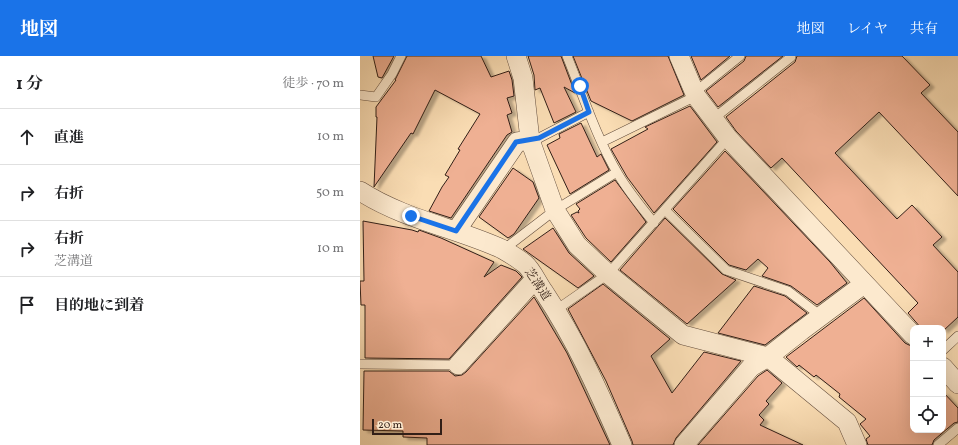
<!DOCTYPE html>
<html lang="ja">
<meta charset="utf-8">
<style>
body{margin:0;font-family:Vollkorn,"Noto Serif JP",serif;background:#f2f2f2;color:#202124}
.controls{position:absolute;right:12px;bottom:12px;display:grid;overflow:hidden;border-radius:8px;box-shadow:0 4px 16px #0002}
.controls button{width:36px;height:36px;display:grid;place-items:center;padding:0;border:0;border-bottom:1px solid #e0e0e0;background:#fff;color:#202124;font:20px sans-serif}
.scale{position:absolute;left:12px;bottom:10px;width:70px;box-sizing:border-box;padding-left:4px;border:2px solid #321f17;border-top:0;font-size:11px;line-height:14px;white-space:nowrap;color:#321f17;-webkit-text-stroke:3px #fce9ce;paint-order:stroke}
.stop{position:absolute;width:12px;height:12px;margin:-9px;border:3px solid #1a73e8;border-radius:50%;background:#fff}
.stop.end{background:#1a73e8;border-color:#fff;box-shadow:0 1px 4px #0008}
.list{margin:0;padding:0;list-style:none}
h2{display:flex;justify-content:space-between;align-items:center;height:52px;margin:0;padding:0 16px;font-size:17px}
h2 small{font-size:13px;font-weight:400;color:#757577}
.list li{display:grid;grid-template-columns:26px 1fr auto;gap:12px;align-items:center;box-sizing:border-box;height:56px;padding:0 16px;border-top:1px solid #e0e0e0}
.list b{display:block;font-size:15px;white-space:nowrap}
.list p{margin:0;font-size:13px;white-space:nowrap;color:#757577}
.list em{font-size:13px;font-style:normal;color:#757577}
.icon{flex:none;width:22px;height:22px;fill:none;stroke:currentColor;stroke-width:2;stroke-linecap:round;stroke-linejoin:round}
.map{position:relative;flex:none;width:598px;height:389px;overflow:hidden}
header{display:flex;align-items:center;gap:24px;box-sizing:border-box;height:56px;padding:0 20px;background:#1a73e8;color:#fff}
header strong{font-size:19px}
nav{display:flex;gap:22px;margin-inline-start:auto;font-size:14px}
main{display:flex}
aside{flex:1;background:#fff}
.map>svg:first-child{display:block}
.building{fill:#efb093;stroke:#321f17;filter:url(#shadow)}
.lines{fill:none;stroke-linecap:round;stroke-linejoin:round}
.lane-casing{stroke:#644e3e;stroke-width:10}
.street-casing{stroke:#644e3e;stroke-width:20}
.lane{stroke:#fce9ce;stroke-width:9}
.street{stroke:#fce9ce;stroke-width:19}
.route{stroke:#1a73e8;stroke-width:5}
.labels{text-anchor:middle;stroke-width:3;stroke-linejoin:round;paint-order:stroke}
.street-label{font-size:12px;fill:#321f17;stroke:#fce9ce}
</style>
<header>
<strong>地図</strong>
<nav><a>地図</a><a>レイヤ</a><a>共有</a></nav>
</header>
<main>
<aside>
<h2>1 分<small>徒歩 · 70 m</small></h2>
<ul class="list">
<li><svg class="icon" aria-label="ahead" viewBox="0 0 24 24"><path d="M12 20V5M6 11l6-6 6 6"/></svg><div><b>直進</b></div><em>10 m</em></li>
<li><svg class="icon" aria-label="right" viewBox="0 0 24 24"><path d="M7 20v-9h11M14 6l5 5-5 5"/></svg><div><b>右折</b></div><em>50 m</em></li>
<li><svg class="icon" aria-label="right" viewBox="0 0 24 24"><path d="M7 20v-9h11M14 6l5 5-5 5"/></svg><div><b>右折</b><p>芝溝道</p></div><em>10 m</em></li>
<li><svg class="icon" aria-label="arrive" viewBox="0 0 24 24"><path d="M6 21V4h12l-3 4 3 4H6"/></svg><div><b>目的地に到着</b></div></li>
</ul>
</aside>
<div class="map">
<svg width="598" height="389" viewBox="0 0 598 389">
<defs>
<filter id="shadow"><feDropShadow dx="4.5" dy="2.5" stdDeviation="1" flood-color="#0004"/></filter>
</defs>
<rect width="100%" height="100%" fill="#faddb4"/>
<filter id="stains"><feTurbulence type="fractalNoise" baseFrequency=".005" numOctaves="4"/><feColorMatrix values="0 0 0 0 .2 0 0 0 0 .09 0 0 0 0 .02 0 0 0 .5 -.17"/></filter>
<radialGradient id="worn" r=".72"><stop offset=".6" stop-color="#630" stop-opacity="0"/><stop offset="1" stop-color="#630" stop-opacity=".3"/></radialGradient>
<path class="building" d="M13,0H34L22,22L18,21Z
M47,0H121L131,21L149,15L152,24L154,40L147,42L152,57L147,59L152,76L147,79L91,162L69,155L82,131L89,121L85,119L100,94L98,93L120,58L75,34L53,78L51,77L14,131L17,61H16V51L36,24H35Z
M168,0H201L215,37L204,31L216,56L194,67L180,32L175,34L174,19Z
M213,0H308L324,39L272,65L231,45Z
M331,0H370L341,24Z
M386,0H423L358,51L346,35L384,5Z
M437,0H542L570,29L561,37L598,76V140L519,56L475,97L537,163L552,149L582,181L573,189L598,216V261L583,275V272H561L548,257L558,247L422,102L411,112L376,75L366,61L435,6Z
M330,50L357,86L294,157L267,121L251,93L288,73L285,71Z
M221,67L237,101L241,98L249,114L210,138L187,89L200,82L199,78Z
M365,95L470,206L487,227L457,249L431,230L402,220L408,212L398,203L386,214L369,209L313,153Z
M153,112L173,126L179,142L154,178L148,182L119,161Z
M255,124L286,166L251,206L226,182L211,159L217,156L219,157L218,155L220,153L216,148Z
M305,162L362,218L376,224L327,268L260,214Z
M3,165L52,174L58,176L59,174L81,182L134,206L124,221L141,209L156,215L162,221L89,303L5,302V249H1L0,225H4Z
M193,172L209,197L234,220L218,232L163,193Z
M243,228L310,283L291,300L312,337L344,296L381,305L316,382L313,389H273L272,385L246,325L226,287L208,253Z
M394,230L425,240L447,257L405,289L358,277Z
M174,241L207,297L250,389H67V382L43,381V375L3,374L4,315H89L95,320L102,319L106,316Z
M504,242L545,287L549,289L553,290V374H583V336L598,352V366L594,367L574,384L572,389H508L506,383L510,380L500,368L506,363L479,341L480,338L456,319L454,321L439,309L437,311L426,301Z
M407,314L422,327L406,345L409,348L399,359L404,364L400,369L443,389H338L398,320Z"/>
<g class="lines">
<defs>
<path id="lane" d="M207,0C223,39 236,81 258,118C268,135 281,151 294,167
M334,37L380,0
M0,39L16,41L32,18L41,0
M353,63L431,1
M170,84L179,82L229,56
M242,86L336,40
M305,154L366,214L428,235L461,260
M143,194L195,154L257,116
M196,254L248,218L368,82
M583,294L598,280
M0,308L98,309
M578,389L598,372"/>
<path id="street" d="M156,0L163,22L170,84L195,154L217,189L248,218L323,279L408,301L487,366L497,389
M319,0L336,40L368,82L553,279
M0,135C43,163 96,172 142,193C149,197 159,203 165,208C172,214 178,228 184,236C216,284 239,336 262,389
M96,175L157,86L170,84
M98,309L175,223
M583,311L598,328
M324,389L391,311L408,301L441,275L504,228"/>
</defs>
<use href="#lane" class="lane-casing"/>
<use href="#street" class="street-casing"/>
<use href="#lane" class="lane"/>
<use href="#street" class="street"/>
</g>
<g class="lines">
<path class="route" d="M51,160L96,175L156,86L179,82L229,56L220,30"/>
</g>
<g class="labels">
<g class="street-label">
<text transform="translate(178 228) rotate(56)" y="4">芝溝道</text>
</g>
</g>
<rect width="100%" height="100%" filter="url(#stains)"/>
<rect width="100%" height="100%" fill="url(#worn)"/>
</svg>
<div class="controls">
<button>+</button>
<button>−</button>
<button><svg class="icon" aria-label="locate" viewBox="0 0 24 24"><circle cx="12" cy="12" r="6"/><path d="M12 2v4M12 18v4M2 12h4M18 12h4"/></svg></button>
</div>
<div class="scale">20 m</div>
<div class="stop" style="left:220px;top:30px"></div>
<div class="stop end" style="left:51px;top:160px"></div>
</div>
</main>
